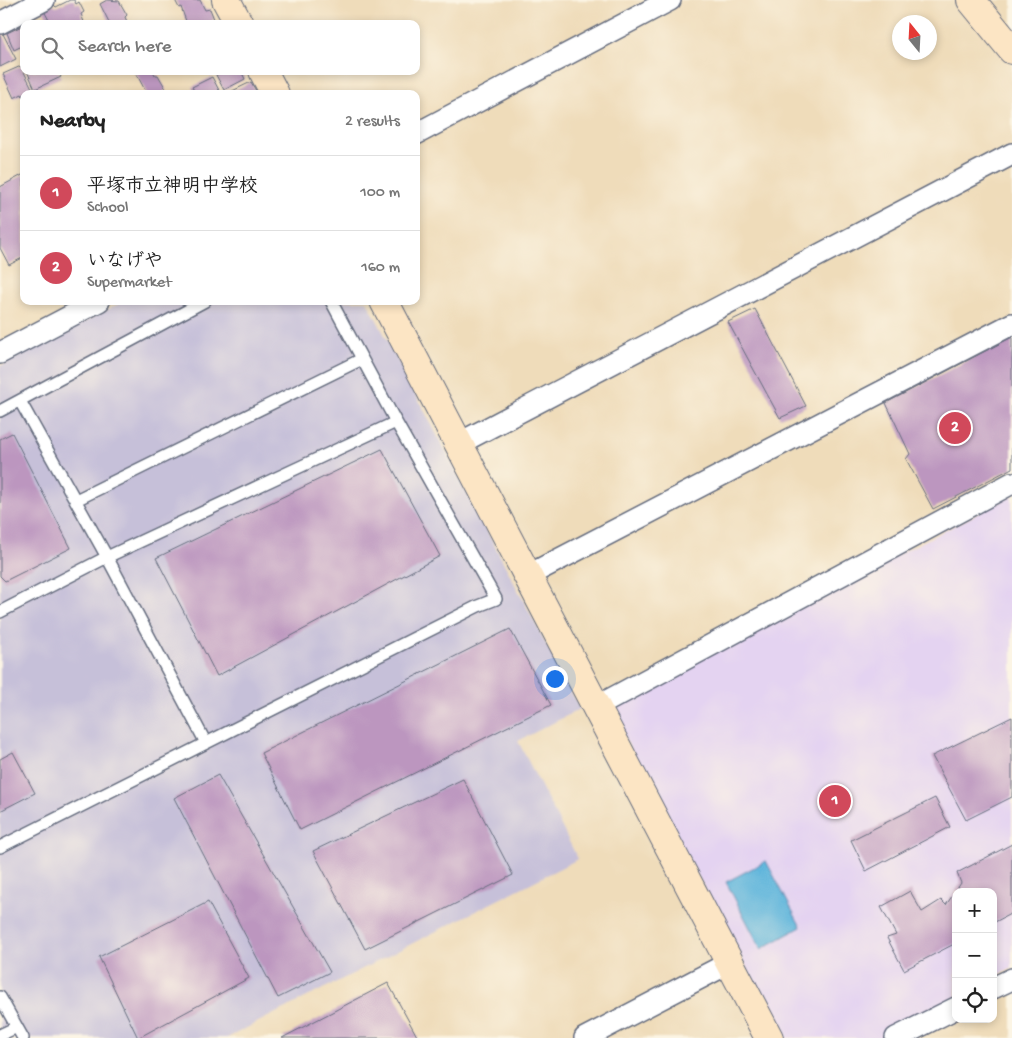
<!DOCTYPE html>
<meta charset="utf-8">
<style>
body{margin:0;font-family:"Gochi Hand","Klee One",sans-serif;background:#f2f2f2;color:#222}
.controls{position:absolute;right:15px;bottom:15px;display:grid;overflow:hidden;border-radius:10px;box-shadow:0 2px 8px #0003}
.controls button{width:45px;height:45px;display:grid;place-items:center;padding:0;border:0;border-bottom:1px solid #e0e0e0;background:#fff;color:#222;font:25px sans-serif}
.compass{position:absolute;left:892px;top:15px;width:45px;height:45px;border-radius:50%;background:#fff;box-shadow:0 2px 8px #0003;rotate:342deg}
.you{position:absolute;left:554px;top:678px;width:18px;height:18px;margin:-12px;border:4px solid #fff;border-radius:50%;background:#1a73e8;box-shadow:0 0 0 8px #1a73e833}
.badge{display:grid;place-items:center;width:32px;height:32px;border-radius:50%;background:#d1495b;color:#fff;font-size:16px;font-weight:700}
.pin{position:absolute;translate:-50% -50%;border:2px solid #fff;box-shadow:0 1px 5px #0006}
.list{margin:0;padding:0;list-style:none}
h2{display:flex;justify-content:space-between;align-items:center;height:65px;margin:0;padding:0 20px;font-size:21px}
h2 small{font-size:16px;font-weight:400;color:#767676}
.list li{display:grid;grid-template-columns:32px 1fr auto;gap:15px;align-items:center;box-sizing:border-box;height:75px;padding:0 20px;border-top:1px solid #e0e0e0}
.list b{display:block;font-size:19px;white-space:nowrap}
.list p{margin:0;font-size:16px;white-space:nowrap;color:#767676}
.list em{font-size:16px;font-style:normal;color:#767676}
.icon{flex:none;width:28px;height:28px;fill:none;stroke:currentColor;stroke-width:2;stroke-linecap:round;stroke-linejoin:round}
.map{position:relative;flex:none;width:1012px;height:1038px;overflow:hidden}
.search{position:absolute;background:#fff;box-shadow:0 2px 8px #0003;left:20px;top:20px;width:400px;height:55px;display:flex;align-items:center;gap:12px;box-sizing:border-box;padding:0 18px;border-radius:10px;color:#767676;font-size:19px}
.panel{position:absolute;background:#fff;box-shadow:0 2px 8px #0003;left:20px;top:90px;width:400px;height:215px;border-radius:10px}
.map>svg:first-child{display:block}
.built{fill:#e4d3f1}
.industrial{fill:#c6c0d9}
.water{fill:#5fb5dc;stroke:#3d729d}
.building{fill:#bc96bf}
.lines{fill:none;stroke-linecap:round;stroke-linejoin:round}
.lane-casing{stroke:#656c7e;stroke-width:14}
.street-casing{stroke:#656c7e;stroke-width:24}
.secondary-casing{stroke:#656c7e;stroke-width:30}
.lane{stroke:#fff;stroke-width:11}
.street{stroke:#fff;stroke-width:21}
.secondary{stroke:#fce5c4;stroke-width:28}
</style>
<div class="map">
<svg width="1012" height="1038" viewBox="0 0 1012 1038">
<rect width="100%" height="100%" fill="#fcf5e5"/>
<filter id="ink" filterUnits="userSpaceOnUse"><feTurbulence type="fractalNoise" baseFrequency=".02" numOctaves="2"/><feDisplacementMap in="SourceGraphic" scale="10" xChannelSelector="R" yChannelSelector="G"/><feConvolveMatrix kernelMatrix="1 2 1 2 8 2 1 2 1" color-interpolation-filters="sRGB"/></filter>
<filter id="wash" filterUnits="userSpaceOnUse"><feTurbulence type="fractalNoise" baseFrequency=".0096" numOctaves="4" result="noise"/><feDisplacementMap in="SourceGraphic" scale="20" xChannelSelector="R" yChannelSelector="G"/><feGaussianBlur stdDeviation="1.12" result="paint"/><feColorMatrix in="noise" values="0 0 0 0 0 0 0 0 0 0 0 0 0 0 0 0 0 1.4 0 .05"/><feComposite in="paint" operator="in"/></filter>
<g filter="url(#wash)">
<rect width="100%" height="100%" fill="#efdcba"/>
<path class="built" d="M1012,496V968L993,978V892H956V998L879,1038H784L610,710L612,701Z"/>
<path class="industrial" d="M124,301H367L580,709L518,741L578,859L227,1038H0V366Z"/>
<path class="water" d="M766,861L801,927L761,949L726,882Z"/>
<g id="blocks">
<path class="building" d="M70,0H74L76,4L79,2L84,12L81,14L84,22L81,24H51L43,9L53,4L56,7Z
M107,0L119,1L127,15L125,17L128,24H110L100,4Z
M175,0H200L205,10L210,9L214,19L212,21L213,24H187L181,7L179,8Z
M24,25V45L14,50L7,33Z
M2,32L16,59L0,67V34Z
M21,66L35,94H24V99L22,94L14,98L3,74Z
M27,71H58L61,77L35,89Z
M135,71H153L155,75H158L166,89L164,91L165,94H147Z
M223,71H241L245,79L224,90L216,75Z
M212,77L221,94H196L192,87Z
M251,82L258,94H226Z
M24,174V257L9,265L0,248V187Z
M755,309L806,406L780,418L728,322Z
M1012,337V468L933,509L906,459L910,454L886,403Z
M12,433L71,548L5,581L0,576V439Z
M382,449L440,556L217,676L156,558Z
M510,629L551,705L300,830L261,753Z
M1012,717V797L966,820L932,756Z
M13,752L35,793L0,811V759Z
M218,775L330,972L278,998L174,798Z
M463,779L513,875L365,949L313,851Z
M935,798L950,827L866,871L851,840Z
M1012,844V913L993,923V892H956V943L904,970L887,938L896,935L881,907L910,891L922,912L941,900L946,905L961,883L957,873Z
M208,902L249,978L138,1038L99,957Z
M388,983L418,1038H282Z"/>
</g>
</g>
<g filter="url(#ink)">
<use href="#blocks" fill-opacity="0" stroke="#656c7e" stroke-width="1"/>
<g class="lines">
<defs>
<path id="lane" d="M20,401L107,557L206,743
M0,411L205,301
M76,500L362,359
M0,612L107,557L396,422L331,301
M0,847L478,606L496,599L396,422
M0,997L23,1038
M0,1035L17,1027"/>
<path id="street" d="M0,23L44,0
M416,134L670,0
M0,353L99,301
M458,444L1012,154
M527,576L1012,324
M596,707L1012,483
M993,988L1012,979
M585,1038L729,963
M896,1038L956,1008"/>
<path id="secondary" d="M226,0L239,24
M971,0L1012,50
M263,71L275,94
M384,301L769,1038"/>
</defs>
<use href="#lane" class="lane-casing"/>
<use href="#street" class="street-casing"/>
<use href="#secondary" class="secondary-casing"/>
<use href="#lane" class="lane"/>
<use href="#street" class="street"/>
<use href="#secondary" class="secondary"/>
</g>
</g>
</svg>
<div class="controls">
<button>+</button>
<button>−</button>
<button><svg class="icon" aria-label="locate" viewBox="0 0 24 24"><circle cx="12" cy="12" r="6"/><path d="M12 2v4M12 18v4M2 12h4M18 12h4"/></svg></button>
</div>
<svg class="compass" viewBox="-18 -18 36 36"><path d="M0-13l5 13h-10z" fill="#e53935"/><path d="M0 13l5-13h-10z" fill="#767676"/></svg>
<div class="you"></div>
<div class="pin badge" style="left:835px;top:801px">1</div>
<div class="pin badge" style="left:955px;top:428px">2</div>
<div class="search"><svg class="icon" aria-label="search" viewBox="0 0 24 24"><circle cx="10" cy="10" r="6"/><path d="M15 15l6 6"/></svg>Search here</div>
<section class="panel">
<h2>Nearby<small>2 results</small></h2>
<ul class="list">
<li><span class="badge">1</span><div><b>平塚市立神明中学校</b><p>School</p></div><em>100 m</em></li>
<li><span class="badge">2</span><div><b>いなげや</b><p>Supermarket</p></div><em>160 m</em></li>
</ul>
</section>
</div>
